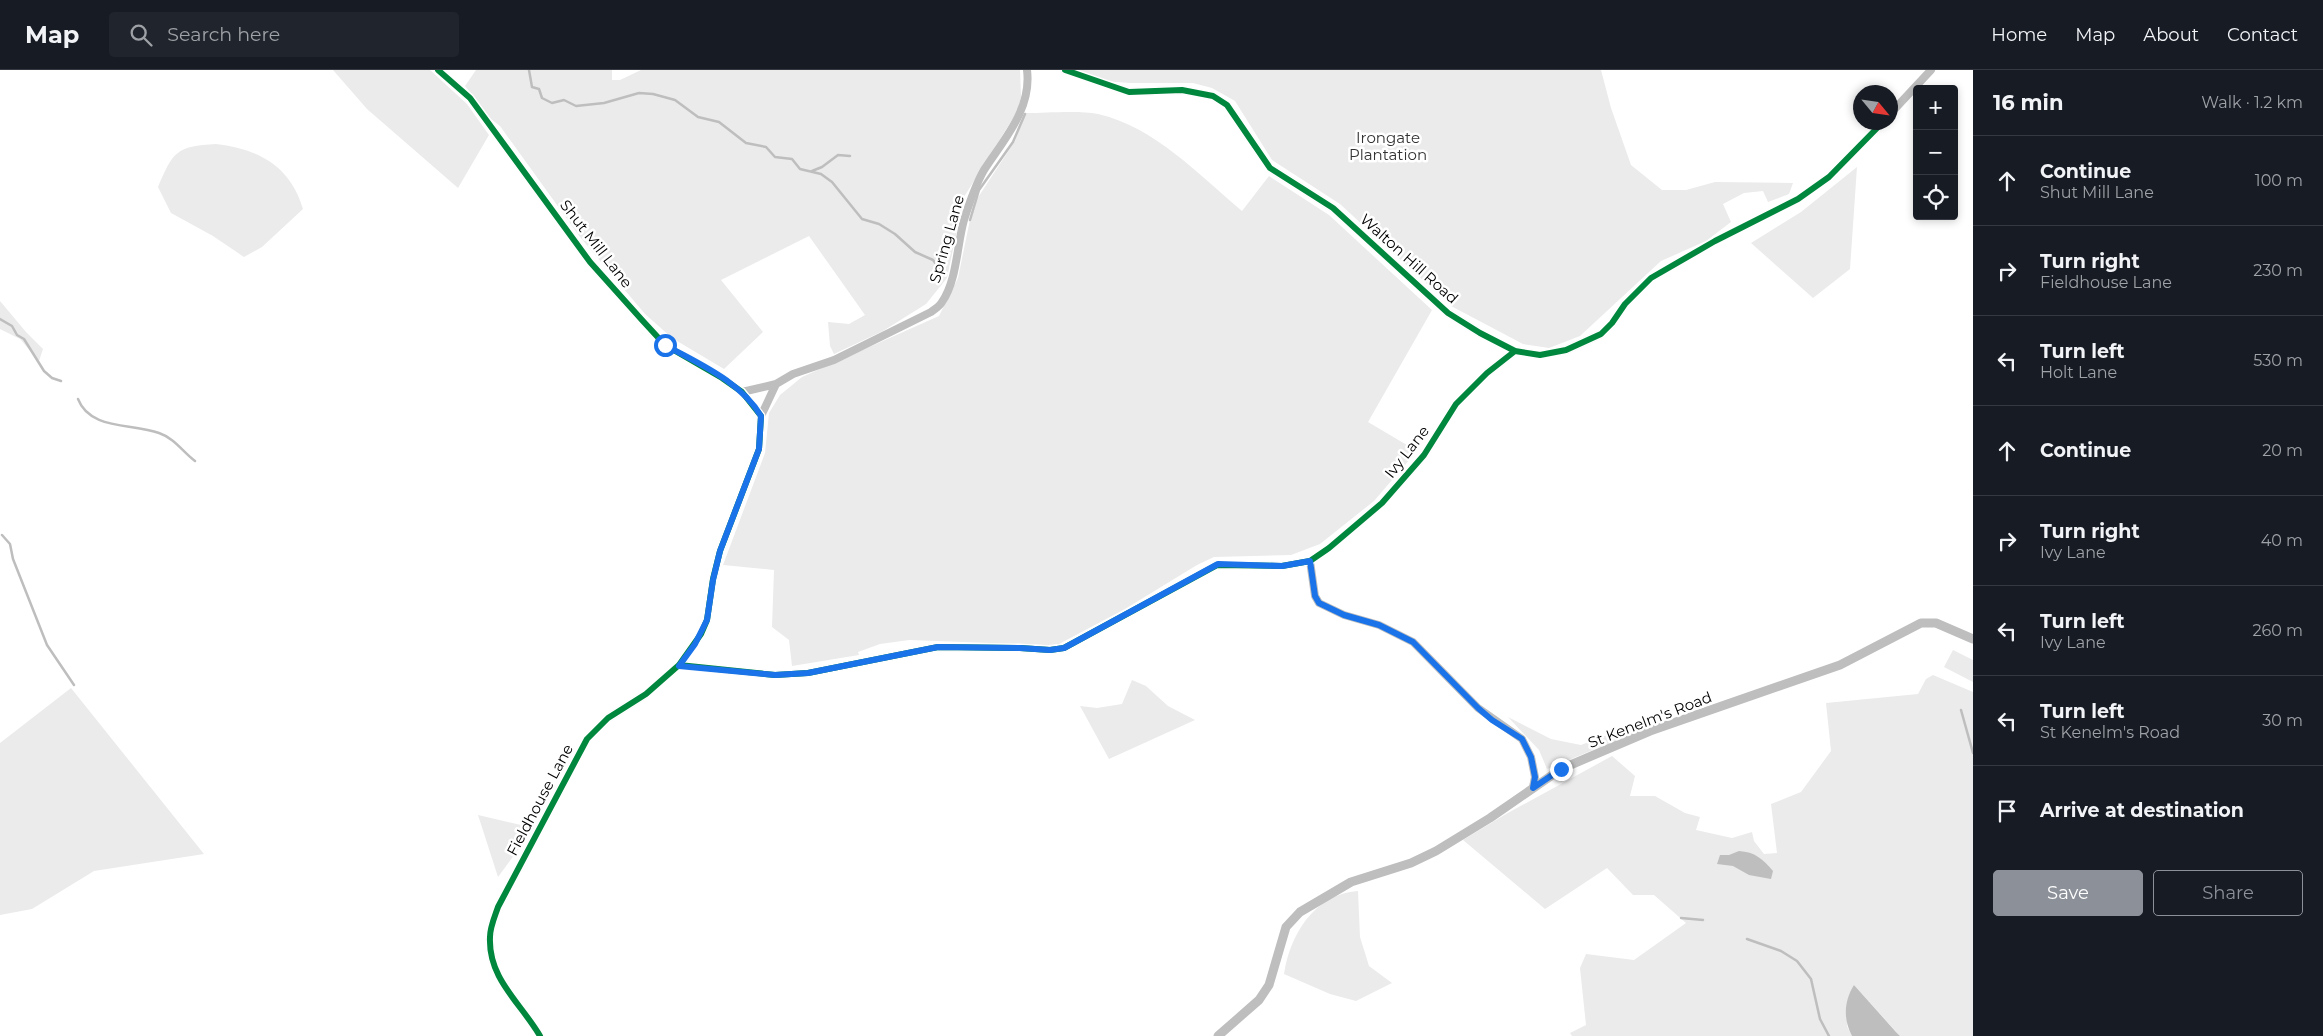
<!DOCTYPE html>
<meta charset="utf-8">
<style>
body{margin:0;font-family:Montserrat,sans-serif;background:#20242c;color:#f1f3f6}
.controls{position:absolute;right:15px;top:15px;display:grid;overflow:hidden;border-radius:5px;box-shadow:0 2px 8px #0003}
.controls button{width:45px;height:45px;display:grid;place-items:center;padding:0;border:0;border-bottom:1px solid #363941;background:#171b24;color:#f1f3f6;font:25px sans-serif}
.compass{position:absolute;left:1853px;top:15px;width:45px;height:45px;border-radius:50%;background:#171b24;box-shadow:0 2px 8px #0003;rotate:119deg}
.stop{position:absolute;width:15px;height:15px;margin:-11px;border:4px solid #1a73e8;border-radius:50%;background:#fff}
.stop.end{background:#1a73e8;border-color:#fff;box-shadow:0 1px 5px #0008}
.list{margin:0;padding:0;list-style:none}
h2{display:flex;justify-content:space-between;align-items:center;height:65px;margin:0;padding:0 20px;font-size:21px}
h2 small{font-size:16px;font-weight:400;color:#9ea1a6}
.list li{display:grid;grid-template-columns:32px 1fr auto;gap:15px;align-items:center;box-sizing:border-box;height:90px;padding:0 20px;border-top:1px solid #363941}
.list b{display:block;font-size:19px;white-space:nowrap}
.list p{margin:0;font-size:16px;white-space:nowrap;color:#9ea1a6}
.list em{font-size:16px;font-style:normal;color:#9ea1a6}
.actions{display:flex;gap:10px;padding:15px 20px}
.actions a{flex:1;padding:11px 0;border:1px solid #8c9099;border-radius:5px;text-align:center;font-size:18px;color:#8c9099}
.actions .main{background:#8c9099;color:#fff}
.icon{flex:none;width:28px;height:28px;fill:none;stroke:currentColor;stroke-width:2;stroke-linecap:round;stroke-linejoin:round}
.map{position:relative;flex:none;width:1973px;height:966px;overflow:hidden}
header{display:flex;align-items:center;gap:30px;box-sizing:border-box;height:70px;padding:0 25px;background:#171b24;border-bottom:1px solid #363941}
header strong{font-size:24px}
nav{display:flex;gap:28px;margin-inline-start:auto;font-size:18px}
.search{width:350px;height:45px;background:#20242c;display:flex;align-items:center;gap:12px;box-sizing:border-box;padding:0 18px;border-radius:5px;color:#9ea1a6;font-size:19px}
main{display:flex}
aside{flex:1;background:#171b24}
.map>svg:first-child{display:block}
.green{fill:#ebebeb}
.water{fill:#bebebe}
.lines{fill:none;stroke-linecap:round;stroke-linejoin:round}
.stream{stroke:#bebebe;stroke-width:2.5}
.minor{stroke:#bebebe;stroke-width:8}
.tertiary{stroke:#bebebe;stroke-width:9}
.cycleway-casing{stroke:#fff;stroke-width:9}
.cycleway{stroke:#00873e;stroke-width:6}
.route{stroke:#1a73e8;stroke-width:6}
.labels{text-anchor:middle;stroke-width:5;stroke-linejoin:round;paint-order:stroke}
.park-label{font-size:15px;fill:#323232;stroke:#fff}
.street-label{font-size:15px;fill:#000;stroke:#fff}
</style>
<header>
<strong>Map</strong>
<div class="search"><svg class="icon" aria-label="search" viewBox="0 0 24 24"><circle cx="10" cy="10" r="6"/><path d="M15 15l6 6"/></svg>Search here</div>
<nav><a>Home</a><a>Map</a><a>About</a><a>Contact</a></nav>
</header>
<main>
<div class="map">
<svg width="1973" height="966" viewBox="0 0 1973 966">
<rect width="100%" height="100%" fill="#fff"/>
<path class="green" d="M333,0H430L467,34L489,65L458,118L367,39Z
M476,0H612V10H620L641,0H1020L1021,27L1018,40L964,127L947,208L926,234L883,261L834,284L830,276L828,252L849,254L865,245L809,166L721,210L763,262L724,299L672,268L645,244L580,167L500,56L491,49L465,16Z
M1072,0H1601L1611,38L1631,95L1662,120H1686L1715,112L1793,113L1789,124L1768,132L1763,121L1744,123L1723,134L1731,152L1706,171L1661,191L1580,266L1549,278L1523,274L1451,236L1340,134L1272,90L1235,31L1212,18L1193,13H1130L1090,10Z
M1026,43C1046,43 1079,40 1098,44C1155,57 1199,105 1242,141L1269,106L1329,145L1432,240L1368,352L1417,381L1374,431L1320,474L1291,485L1214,487L1197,495L1125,539L1059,574L1048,575L909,570L880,574L858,582L859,585L792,596L789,570L772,557L774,500L723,495L765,383L769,343L780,325L802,307L939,246L958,208L973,135L1015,71Z
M216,74C258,79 290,95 303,139L262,177L244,187L213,166L171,143L158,117C173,82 176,76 216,74Z
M1857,97L1850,199L1813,228L1751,173L1801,142Z
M0,231L26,262L43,279L39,291L20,269L0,259Z
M1953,580L1973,590V612L1944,597Z
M1933,605L1973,622V966H1900L1854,915L1847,956L1852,966H1572L1570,963L1586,955L1580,898L1586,884L1634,890L1686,853L1654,825H1633L1607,798L1545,839L1463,770L1506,744L1612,686L1635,706L1630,726H1655L1685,743L1700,747L1696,760L1732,768L1752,762L1754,771L1764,784L1777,783L1771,734L1801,722L1831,681L1826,633L1918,624L1926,609Z
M1132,610L1146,616L1168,636L1195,650L1109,689L1080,636L1097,638L1122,634Z
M71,618L204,784L94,801L32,839L0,845V673Z
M1508,647L1551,669L1581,675L1636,654L1634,663L1547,699L1539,680Z
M478,745L534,758L498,807Z
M1358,821L1360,867L1369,896L1392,913L1356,931L1330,924L1284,904C1290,865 1314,824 1358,821Z"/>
<path class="water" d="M1739,781C1755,782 1763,789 1773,801L1771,809L1749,805L1733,796L1717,794L1720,785H1729Z
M1854,915L1896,962L1900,966H1852C1843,949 1844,931 1854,915Z"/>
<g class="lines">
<path class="stream" d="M529,0L532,17L539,19L542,28L552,33L564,30L576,36L604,33L639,23L653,24L675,30L698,47L719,52L746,73L766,77L775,87L792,89L800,99L821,104L832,112L862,149L879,154L895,164L915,182L933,190L939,198L943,199
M812,101L822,97L838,85L850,86
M970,150L979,120L1013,72L1025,44
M0,249L12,256L17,265L24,269L44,301L52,308L61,311
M78,329C90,360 131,353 159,363C174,368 183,382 195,391
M2,465L10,474L13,489L47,575L74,615
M1961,640L1973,683
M1681,848L1703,850
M1747,869L1781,881L1797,891L1811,909L1820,949L1829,966"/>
<path class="minor" d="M438,0L470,28L590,192L642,250L665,275L722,308L742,322L761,346L759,379L720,481L713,509L707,550L701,564L679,595L646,624L608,648L587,669L498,837C495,846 490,857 490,867C488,909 521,933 540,966
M1065,0L1129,22L1182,20L1213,26L1227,35L1270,98L1333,138L1448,243L1480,263L1515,281L1540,285L1566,280L1601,264L1612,253L1625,234L1651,208L1715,171L1798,129L1829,107L1883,52
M1890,44L1931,0
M742,322L776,314
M761,346L776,314L793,304L834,290L931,242C935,239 940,236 942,232C957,211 957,174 964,150C969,134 976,114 984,100C1004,69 1032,39 1027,0
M1310,491L1315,526L1319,533L1344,545L1379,555L1413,572L1478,638L1522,669L1531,687L1535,707L1533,717
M679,595L775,605L808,603L938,577L1020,578L1050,580L1064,578L1217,495L1282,496L1310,491L1329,478L1382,433L1424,385L1456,334L1487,303L1515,281"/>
<path class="tertiary" d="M1218,966L1259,930L1269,915L1286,857L1300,842L1351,812L1411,793L1436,781L1490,748L1561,699L1650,661L1840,595L1921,553H1936L1973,569"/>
<defs>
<path id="cycleway" d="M438,0L470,28L590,192L642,250L665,275L722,308L742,322L761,346L759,379L720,481L713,509L707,550L701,564L679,595L646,624L608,648L587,669L498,837C495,846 490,857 490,867C488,909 521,933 540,966
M1065,0L1129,22L1182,20L1213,26L1227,35L1270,98L1333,138L1448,243L1480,263L1515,281L1540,285L1566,280L1601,264L1612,253L1625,234L1651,208L1715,171L1798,129L1829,107L1883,52
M679,595L775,605L808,603L938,577L1020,578L1050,580L1064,578L1217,495L1282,496L1310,491L1329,478L1382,433L1424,385L1456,334L1487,303L1515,281"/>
</defs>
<use href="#cycleway" class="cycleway-casing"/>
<use href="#cycleway" class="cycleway"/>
</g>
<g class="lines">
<path class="route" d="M665,275C699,294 740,311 761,346L759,379L720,481L713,510L707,550L695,574L679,596L775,605L808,603L938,577L1020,578L1050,580L1064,578L1218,494L1282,496L1310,491L1315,526L1319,533L1344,545L1379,555L1413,572L1478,638L1492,650L1522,669L1531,687L1535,707L1533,718L1561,699"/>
</g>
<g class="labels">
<g class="park-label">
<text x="1388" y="73">Irongate<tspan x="1388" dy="17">Plantation</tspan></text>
</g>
<g class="street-label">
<text transform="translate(947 169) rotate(-74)" y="5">Spring Lane</text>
<text transform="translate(596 174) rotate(52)" y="5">Shut Mill Lane</text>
<text transform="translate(1409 189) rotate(42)" y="5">Walton Hill Road</text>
<text transform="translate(1407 382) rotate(-52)" y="5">Ivy Lane</text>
<text transform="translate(1650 650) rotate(-21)" y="5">St Kenelm's Road</text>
<text transform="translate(540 730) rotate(-62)" y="5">Fieldhouse Lane</text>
</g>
</g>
</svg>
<div class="controls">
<button>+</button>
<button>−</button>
<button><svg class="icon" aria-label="locate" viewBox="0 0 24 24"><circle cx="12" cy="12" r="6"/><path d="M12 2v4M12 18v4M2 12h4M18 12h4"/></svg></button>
</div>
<svg class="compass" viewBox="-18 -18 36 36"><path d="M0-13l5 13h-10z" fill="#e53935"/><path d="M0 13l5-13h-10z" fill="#9ea1a6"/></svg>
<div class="stop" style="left:665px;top:275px"></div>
<div class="stop end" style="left:1561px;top:699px"></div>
</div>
<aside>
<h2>16 min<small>Walk · 1.2 km</small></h2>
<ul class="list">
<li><svg class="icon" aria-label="ahead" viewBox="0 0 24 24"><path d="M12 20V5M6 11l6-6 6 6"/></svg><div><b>Continue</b><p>Shut Mill Lane</p></div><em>100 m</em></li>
<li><svg class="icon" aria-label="right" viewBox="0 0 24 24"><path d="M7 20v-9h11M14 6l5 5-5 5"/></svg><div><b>Turn right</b><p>Fieldhouse Lane</p></div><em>230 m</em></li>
<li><svg class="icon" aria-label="left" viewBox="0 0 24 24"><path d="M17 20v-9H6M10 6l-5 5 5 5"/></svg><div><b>Turn left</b><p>Holt Lane</p></div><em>530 m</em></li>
<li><svg class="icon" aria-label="ahead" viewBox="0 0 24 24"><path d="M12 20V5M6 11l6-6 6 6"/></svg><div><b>Continue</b></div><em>20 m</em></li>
<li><svg class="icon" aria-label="right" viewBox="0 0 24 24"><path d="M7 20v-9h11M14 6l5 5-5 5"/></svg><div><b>Turn right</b><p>Ivy Lane</p></div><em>40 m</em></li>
<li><svg class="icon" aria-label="left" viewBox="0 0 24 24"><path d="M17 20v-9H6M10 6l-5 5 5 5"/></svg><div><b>Turn left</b><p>Ivy Lane</p></div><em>260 m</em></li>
<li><svg class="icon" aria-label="left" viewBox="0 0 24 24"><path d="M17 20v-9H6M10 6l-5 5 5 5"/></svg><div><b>Turn left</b><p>St Kenelm's Road</p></div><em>30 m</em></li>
<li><svg class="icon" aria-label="arrive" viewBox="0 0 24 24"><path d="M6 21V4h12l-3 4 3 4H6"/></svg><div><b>Arrive at destination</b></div></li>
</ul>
<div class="actions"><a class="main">Save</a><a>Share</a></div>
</aside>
</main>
